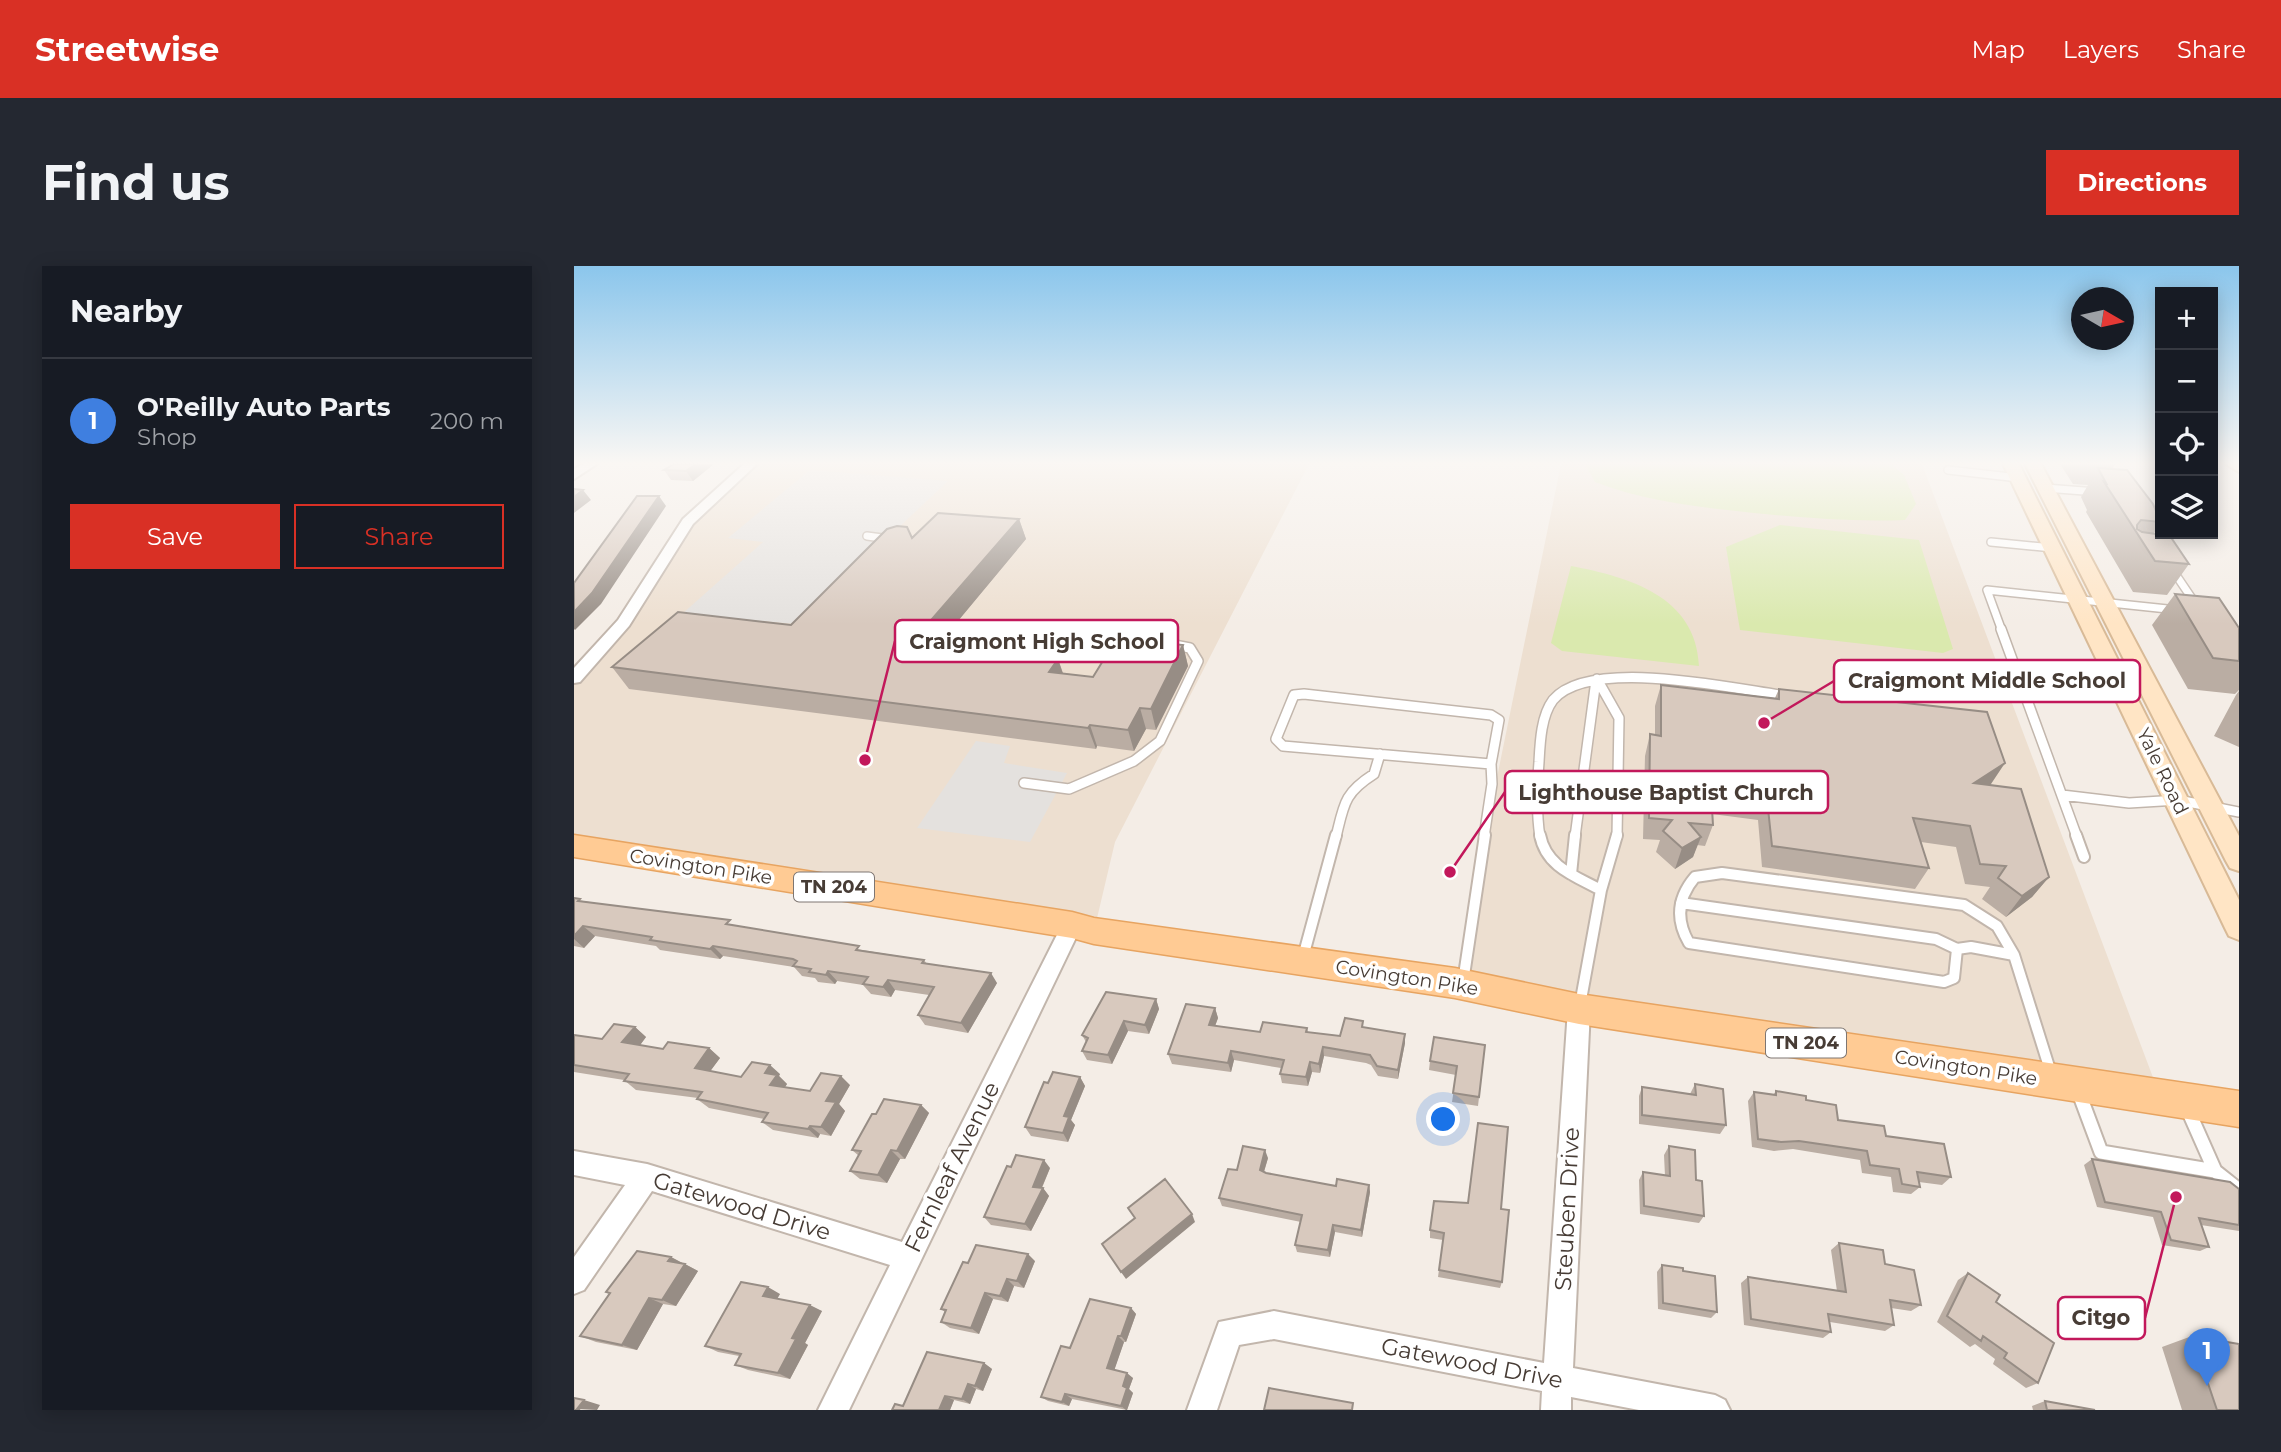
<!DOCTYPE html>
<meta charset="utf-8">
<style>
body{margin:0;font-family:Montserrat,sans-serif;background:#242831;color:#f1f3f6}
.controls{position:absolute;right:21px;top:21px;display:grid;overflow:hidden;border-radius:0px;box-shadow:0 4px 18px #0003}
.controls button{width:63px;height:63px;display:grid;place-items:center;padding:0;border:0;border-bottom:2px solid #363941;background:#171b24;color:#f1f3f6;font:35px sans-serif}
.compass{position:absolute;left:1497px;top:21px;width:63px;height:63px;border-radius:50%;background:#171b24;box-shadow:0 4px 18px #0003;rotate:99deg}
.you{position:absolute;left:870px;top:854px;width:24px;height:24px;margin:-18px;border:5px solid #fff;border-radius:50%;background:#1a73e8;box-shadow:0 0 0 10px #1a73e833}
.badge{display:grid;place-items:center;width:46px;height:46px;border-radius:50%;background:#d93025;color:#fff;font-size:23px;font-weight:700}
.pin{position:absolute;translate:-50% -58px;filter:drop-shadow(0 2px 4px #0008)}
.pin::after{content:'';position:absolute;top:37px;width:24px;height:21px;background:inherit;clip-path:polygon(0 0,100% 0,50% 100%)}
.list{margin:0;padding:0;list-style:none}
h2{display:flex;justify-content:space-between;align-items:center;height:91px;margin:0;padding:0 28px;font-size:30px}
h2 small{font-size:23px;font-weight:400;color:#9ea1a6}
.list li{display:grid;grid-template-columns:46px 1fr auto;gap:21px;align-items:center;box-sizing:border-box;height:126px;padding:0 28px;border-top:2px solid #363941}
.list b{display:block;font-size:26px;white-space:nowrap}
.list p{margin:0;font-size:23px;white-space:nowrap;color:#9ea1a6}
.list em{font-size:23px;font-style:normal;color:#9ea1a6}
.actions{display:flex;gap:14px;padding:21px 28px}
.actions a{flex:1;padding:16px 0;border:2px solid #d93025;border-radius:0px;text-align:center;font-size:24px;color:#d93025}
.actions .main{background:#d93025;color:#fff}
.icon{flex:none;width:38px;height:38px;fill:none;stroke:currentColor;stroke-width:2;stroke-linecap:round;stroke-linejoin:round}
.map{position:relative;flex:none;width:1665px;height:1144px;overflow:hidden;border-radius:0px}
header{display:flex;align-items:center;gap:42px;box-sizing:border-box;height:98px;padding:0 35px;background:#d93025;color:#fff}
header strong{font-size:33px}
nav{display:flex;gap:38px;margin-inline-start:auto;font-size:24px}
.intro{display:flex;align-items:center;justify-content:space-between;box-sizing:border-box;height:168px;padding:0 42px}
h1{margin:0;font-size:49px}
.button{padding:18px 32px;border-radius:0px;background:#d93025;color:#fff;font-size:24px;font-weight:700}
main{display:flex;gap:42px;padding:0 42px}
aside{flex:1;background:#171b24;border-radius:0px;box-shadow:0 4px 18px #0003}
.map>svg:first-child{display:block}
.education{fill:#eddfd0}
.green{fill:#dae9ae}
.parking{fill:#e4e1de}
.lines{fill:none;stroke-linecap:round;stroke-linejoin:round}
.lane-far3-casing{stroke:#c2b6ac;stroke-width:10}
.lane-far2-casing{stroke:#c2b6ac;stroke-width:12}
.lane-far1-casing{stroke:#c2b6ac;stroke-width:14}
.lane-casing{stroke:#c2b6ac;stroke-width:17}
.street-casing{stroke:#c2b6ac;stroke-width:4}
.secondary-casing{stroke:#d8ba97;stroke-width:4}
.primary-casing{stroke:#e7a461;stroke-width:3}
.lane-far3{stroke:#fff;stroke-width:7}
.lane-far2{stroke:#fff;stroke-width:9}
.lane-far1{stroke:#fff;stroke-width:10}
.lane{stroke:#fff;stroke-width:13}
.street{fill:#fff;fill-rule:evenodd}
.secondary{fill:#ffe5c5;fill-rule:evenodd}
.primary{fill:#ffcb94;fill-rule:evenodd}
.wall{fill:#baada3}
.shaded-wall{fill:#978d85}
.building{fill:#d8c9be;stroke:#978d85;stroke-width:2}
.labels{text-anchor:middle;stroke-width:7;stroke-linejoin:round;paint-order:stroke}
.shield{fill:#fff;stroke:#7e7672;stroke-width:2}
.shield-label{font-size:18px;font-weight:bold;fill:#473c35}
.street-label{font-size:19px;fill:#473c35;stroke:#fff}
.near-street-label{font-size:23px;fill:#473c35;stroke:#fff}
.leader{fill:none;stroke:#c2185b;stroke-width:2.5}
.callout-dot{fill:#c2185b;stroke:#fff;stroke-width:2.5}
.callout{fill:#fff;stroke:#c2185b;stroke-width:2.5}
.callout-label{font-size:21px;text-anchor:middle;font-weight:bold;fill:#473c35}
</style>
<header>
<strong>Streetwise</strong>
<nav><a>Map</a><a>Layers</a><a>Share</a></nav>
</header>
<div class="intro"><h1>Find us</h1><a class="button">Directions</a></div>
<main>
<aside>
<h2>Nearby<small></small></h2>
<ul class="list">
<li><span class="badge" style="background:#3f7fe0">1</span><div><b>O'Reilly Auto Parts</b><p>Shop</p></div><em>200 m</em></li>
</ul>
<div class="actions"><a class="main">Save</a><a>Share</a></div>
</aside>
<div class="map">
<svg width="1665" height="1144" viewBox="0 0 1665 1144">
<rect width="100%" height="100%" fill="#f4ede6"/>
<path class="education" d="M177,198H735L541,576L520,665L0,580V412L50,357L114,256Z
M987,198H1348L1586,830L881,717Z"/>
<path class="green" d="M1011,198H1316L1330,209L1342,238L1331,254C1280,256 1231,252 1180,247C1125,241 1073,236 1021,216Z
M1206,259L1345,274L1379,383L1369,387L1166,364L1152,281Z
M997,300C1055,311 1122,330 1125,400L988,385L977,377Z"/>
<path class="parking" d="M236,204L374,215L222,358L108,348L189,276L154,272Z
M402,475L436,480L430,497L493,507L456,576L343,562Z"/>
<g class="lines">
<defs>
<path id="lane-far3" d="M1374,204L1445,212
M1471,222L1523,226
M293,270L316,273
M1417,276L1479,282
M1598,303L1623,340
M1428,365L1413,324L1603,344"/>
<path id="lane-far2" d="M1427,363L1503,571
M1023,413L1045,452L1043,571
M730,428L917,449L925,454L917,498L709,480L702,473L720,429Z
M450,517L495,523L560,495L586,475L624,395L616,382L574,374L528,382
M1488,529L1555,537L1604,534L1665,546
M762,571C770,538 770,527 800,508L806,488
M910,571L918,518L917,498
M966,571C962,546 963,521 965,496C966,477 967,450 979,434C1016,390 1160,423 1213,430
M1001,571L1022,414"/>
<path id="lane-far1" d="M966,569C972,601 1001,610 1027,624
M1502,569L1510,591
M1148,607L1390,639L1423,660L1440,689L1397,681L1383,683L1380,712L1370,716L1115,677C1101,653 1104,631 1121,611Z
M997,608L1001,569
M1107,637L1362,673L1383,683
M1440,689L1477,807
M729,691L762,569
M889,716L911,569
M1006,739L1027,624L1043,569"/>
<path id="lane" d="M1505,827L1527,886L1641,905L1665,924
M1614,844L1641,905"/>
<path id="street" d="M9,198H23L0,213V203Z
M170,198H183L119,258L55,360L6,416L0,417V402L44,354L109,253Z
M498,650L505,653L508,659L275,1144H244L316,999L78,925L10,1024L0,1028V991L51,919L0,909V885L73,898L328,976L491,653Z
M1005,733L1013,736L1016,743L999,1102L1141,1129L1151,1134L1156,1144H1065L997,1131V1144H967L968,1125L700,1073L665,1079L643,1144H613L645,1056L700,1045L970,1097L994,743L997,736Z"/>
<path id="secondary" d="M1429,198H1445L1665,634V674L1655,670L1651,662Z
M1451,198H1467L1665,570V605L1656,602L1652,595Z
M1652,198H1665V206Z"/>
<path id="primary" d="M0,569L498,646L520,652L881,702L1005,728L1665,825V861L1005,758L881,732L520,678L498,672L0,591Z"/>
</defs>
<use href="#lane-far3" class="lane-far3-casing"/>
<use href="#lane-far2" class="lane-far2-casing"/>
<use href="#lane-far1" class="lane-far1-casing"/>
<use href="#lane" class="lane-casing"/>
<use href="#street" class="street-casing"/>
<use href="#secondary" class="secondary-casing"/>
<use href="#primary" class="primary-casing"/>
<use href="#lane-far3" class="lane-far3"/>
<use href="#lane-far2" class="lane-far2"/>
<use href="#lane-far1" class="lane-far1"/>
<use href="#lane" class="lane"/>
<use href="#street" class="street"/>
<use href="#secondary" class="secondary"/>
<use href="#primary" class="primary"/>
</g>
<path class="wall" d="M140,198L119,215L97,214L90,204Z
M1486,198H1541L1538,203L1586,254V258L1580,267L1615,298L1593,329L1559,326L1512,246L1513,244L1507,231L1514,219L1499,218Z
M445,253L452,273L364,379L484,393L489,407L519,411L609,379L614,400L582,464L572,463L560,485L523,480L522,483L55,423L38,401L217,359L338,272Z
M1601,328L1665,362V424L1661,428L1614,423L1578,359Z
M1087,419L1201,432L1205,423L1417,518L1416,519L1475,611L1458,631L1432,651L1408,633L1416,621L1391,618L1382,581L1347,576L1355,602L1341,623L1188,601L1184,554L1138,548L1139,559L1131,580L1123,579L1119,591L1101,603L1082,586L1086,574L1069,573L1071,490L1076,468L1081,469V440Z
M1665,425V481L1640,470L1662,429Z
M0,632L9,635L160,659L288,684L350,694L353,698L423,717L394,767L351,759L344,749L355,729L321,724L317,731L297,728L289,719L263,715L261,718L244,716L241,712L228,710L220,701L149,690L146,693L86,684L82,680L21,670L10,682L0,680Z
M582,733L585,743L575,768L554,765L538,798L513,794L508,785L512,776L508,769Z
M641,742L644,752L641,760L686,766L733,762L734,766L766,770L790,761L831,777L824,813L804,810L797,799L792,797L750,790L746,807L738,806L734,820L708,817L706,808L707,802L660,794L657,806L598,798L594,788Z
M61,761L72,771L66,779L89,783L135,782L146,792L136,805L167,811L206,808L205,810L213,818L211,821L236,825L276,819L265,838L271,845L257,870L246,868L244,872L199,864L188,856L190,853L135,842L123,833L124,832L62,824L50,814L0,806V769L28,773Z
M911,779L904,840L878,836L882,809L855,804L856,795Z
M506,811L511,820L497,854L501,859L494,876L457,870L451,861L474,817Z
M1121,818L1152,859L1146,868L1065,858V830L1068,821L1116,828Z
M1202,825L1232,834L1264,854L1312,870L1377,911L1368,919L1345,916L1346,921L1337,928L1319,926L1317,911L1288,907L1286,894L1219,883L1200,885L1178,881L1174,835L1180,826L1199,829Z
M347,839L355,847L331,893H326L313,917L286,913L276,905L285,890L278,884L302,848Z
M1095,880L1122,914L1130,950L1125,957L1066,948L1065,914L1069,906L1091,910L1090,889Z
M694,892L690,906L692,907L762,920L795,919L796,926L788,971L761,966L756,991L723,986L721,979L727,956L648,940L645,932L663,904Z
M1518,893L1665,923V965L1627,959L1635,981L1626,985L1588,979L1579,951L1523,941L1510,899Z
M476,902L468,922H469L475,930L457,965L417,959L410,951Z
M927,943L928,1016L926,1022L864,1011L869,974L856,972V964Z
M1265,977L1311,998L1347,1039L1337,1045L1317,1042L1320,1059L1311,1065L1256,1056L1257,1066L1249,1072L1170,1059L1167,1017L1174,1011L1263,1025L1257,984Z
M97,991L124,1005L102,1040L89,1038L63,1084L22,1076L6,1070L35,1028L32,1026Z
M461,995L450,1022L440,1020L434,1036L419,1033L405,1068L376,1062L367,1056L371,1046L367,1043L394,997Z
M1088,999L1109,1005L1143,1046L1137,1052L1084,1043L1083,1006Z
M1394,1007L1422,1036L1464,1117L1452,1122L1419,1098L1421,1093L1401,1078L1396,1081L1363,1056L1384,1014Z
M206,1028L203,1033L248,1045L231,1077L234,1079L216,1113L174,1104L161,1099L165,1090L144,1086L131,1080Z
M557,1042L562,1048L552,1076H550L540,1104L559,1112L555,1123L559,1127L553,1144L498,1133L495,1140L474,1135L467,1131L496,1082Z
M1618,1070L1665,1144H1608L1588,1081Z
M410,1097L418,1103L409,1125L402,1123L396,1138L380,1134L376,1144H318L329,1140Z
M1471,1135L1521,1144H1459L1458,1140Z"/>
<path class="shaded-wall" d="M122,198H140L119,215L112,205Z
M9,224L17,234L0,247V231Z
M85,230L92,240L27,338L1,364L0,363V346Z
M445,253L452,273L349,397L338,376Z
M609,379L614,400L582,464L577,443Z
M484,393L491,414L475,406Z
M566,442L572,463L560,485L554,464Z
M516,459L523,480L522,483L514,462Z
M1431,497L1417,518L1386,538L1400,517Z
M1127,571L1119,591L1101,603L1108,582Z
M1475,611L1458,631L1432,651L1448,630Z
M9,660L21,670L10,682L0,673V670Z
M139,680L149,690L146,693L136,683Z
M254,705L263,715L261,718L252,709Z
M417,707L423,717L394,767L387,757Z
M314,714L321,724L317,731L309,721Z
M582,733L585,743L575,768L571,759Z
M641,742L644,752L638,768L635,759Z
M550,755L554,765L538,798L534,789Z
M61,761L72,771L61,786L48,776Z
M831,768V777L824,813V804Z
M749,781L750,790L746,807L745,798Z
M135,782L146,792L132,811L121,802Z
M657,785L660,794L657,806L654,797Z
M736,796L738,806L734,820L732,811Z
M196,799L206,808L205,810L213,818L207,827L196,819L191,807Z
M267,810L276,819L265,838L271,845L257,870L247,861L252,835Z
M506,811L511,820L497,854L501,859L494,876L489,867L490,850Z
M347,839L355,847L331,893L323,885Z
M236,860L246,868L244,872L234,863Z
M317,884L326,893L313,917L304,909Z
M691,884L694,892L688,912L686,904Z
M470,894L476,902L465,928L459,921Z
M795,919L796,926L788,971L787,964Z
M469,922L475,930L457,965L451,958Z
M618,948L621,956L552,1013L547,1006Z
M759,959L761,966L756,991L754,984Z
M454,988L461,995L450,1022L443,1015Z
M97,991L110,998L94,995Z
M111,998L124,1005L102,1040L88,1034Z
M433,1013L440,1020L434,1036L426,1030Z
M194,1021L206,1028L201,1036L189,1030Z
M411,1027L419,1033L405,1068L397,1062Z
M75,1032L89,1038L63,1084L48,1079Z
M236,1039L248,1045L231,1077L234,1079L216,1113L204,1107L218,1072Z
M557,1042L562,1048L552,1076L547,1070Z
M544,1070L550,1076L539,1108L533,1102Z
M410,1097L418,1103L409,1125L401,1120Z
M553,1107L559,1112L555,1123L559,1127L553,1144H552L547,1140L549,1120Z
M394,1118L402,1123L396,1138L388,1133Z
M491,1128L498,1133L495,1140L488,1136Z
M371,1130L380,1134L376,1144H365Z
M10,1134L26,1139L23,1144L3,1143Z"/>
<path class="building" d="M100,198H122L112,205L90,204Z
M1524,202L1553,204L1579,238L1586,254V256L1567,254L1563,259V263L1568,266L1596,270L1615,298L1581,295L1530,216L1532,217Z
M0,223L9,224L0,231Z
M63,230H85L18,327L0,346V317Z
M364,247L445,253L338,376L484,393L475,406L519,411L543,372L609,379L577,443L566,442L554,464L516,459L514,462L38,401L104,346L217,359L313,263L323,260L333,261L338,272Z
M1601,328L1645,332L1665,362V395L1639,392Z
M1087,419L1205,433V423L1413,446L1431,497L1400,517L1447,523L1475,611L1448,630L1424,612L1432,600L1406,598L1396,560L1339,552L1355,602L1198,580L1193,533L1137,526L1139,559L1115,557L1127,571L1108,582L1089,565L1098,554L1075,552L1076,468L1087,470Z
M0,632L6,633L4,635L156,654L152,658L285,680L282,684L350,694L348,697L417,707L387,757L344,749L360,721L314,714L309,721L289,718L294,711L254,705L252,709L235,706L237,703L219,700L223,695L219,693L139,680L136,683L76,674L78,671L9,660L0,670Z
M532,726L582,733L571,759L550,755L534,789L508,785L514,772L508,769Z
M612,738L641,742L635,759L686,766L689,756L733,762L732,766L766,770L771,752L789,755L788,761L831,768L824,804L803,800L796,789L749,781L745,798L736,796L732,811L706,808L710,794L657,785L654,797L594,788Z
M40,758L61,761L48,776L89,783L94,776L135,782L121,802L167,811L178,796L196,799L191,807L203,809L196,819L236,825L247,807L267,810L252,835L262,836L247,861L236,860L234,863L188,856L194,847L123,833L128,826L50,815L55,808L0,799V769L28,773Z
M860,771L911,779L905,831L879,827L883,800L856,795Z
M479,806L506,811L490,850L495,851L489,867L451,861L470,816L474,817Z
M1121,818L1149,823L1152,859L1068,849V821L1122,829Z
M1202,825L1232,830V834L1262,839L1264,854L1310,860L1312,870L1370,878L1377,911L1343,906L1346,921L1328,918L1325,903L1296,899L1293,885L1225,875L1207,876L1184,873L1180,826L1202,829Z
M310,833L347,839L323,885L317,884L304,909L276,905L287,885L278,884L298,848H302Z
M904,857L934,861L927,943L935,944L928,1016L865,1004L870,967L856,964L860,935L894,937Z
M669,880L691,884L686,904L692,907L762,920L763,913L795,919L787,964L759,959L754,984L721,979L728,949L645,932L654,903L663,904Z
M1095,880L1121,884L1122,914L1128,915L1130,950L1070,940L1069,906L1096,910Z
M442,889L470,894L459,921L469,922L451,958L410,951L433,900L437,901Z
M1518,893L1656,916L1665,923V959L1625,952L1635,981L1597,974L1587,946L1531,936Z
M591,913L618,948L547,1006L528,978L561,952L554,942Z
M1265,977L1309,984L1311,998L1340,1004L1347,1039L1316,1034L1320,1059L1254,1048L1257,1066L1177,1053L1174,1011L1272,1026Z
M402,979L454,988L443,1015L433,1013L426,1030L411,1027L397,1062L367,1056L372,1044L367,1043L389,996L394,997Z
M63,985L97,991L94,995L111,998L88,1034L75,1032L48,1079L6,1070L36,1027L32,1026Z
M1088,999L1109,1002V1005L1141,1010L1143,1046L1089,1037Z
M1394,1007L1426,1029L1422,1036L1480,1077L1464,1117L1430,1092L1433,1087L1409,1070L1407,1075L1373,1050Z
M167,1016L194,1021L189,1030L236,1039L218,1072L222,1073L204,1107L161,1099L167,1088L131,1080Z
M516,1033L557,1042L547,1070H544L533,1102L553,1107L549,1120L553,1122L547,1140L491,1128L488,1136L467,1131L487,1080L496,1082Z
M1618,1070L1665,1078V1144H1643Z
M353,1086L410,1097L401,1120L394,1118L388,1133L371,1130L365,1144H318L321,1138L329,1140Z
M695,1122L779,1137L778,1144H690Z
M0,1132L10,1134L3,1143L6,1144H0Z
M1471,1135L1521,1144H1473Z"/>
<linearGradient id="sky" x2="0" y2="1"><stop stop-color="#8bc6ec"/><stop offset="0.55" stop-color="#faf7f4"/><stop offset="1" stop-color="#faf7f4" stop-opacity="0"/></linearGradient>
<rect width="1665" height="358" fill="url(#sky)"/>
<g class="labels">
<g class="shield">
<rect x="220" y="606.5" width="80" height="29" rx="5"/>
<rect x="1192" y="762.5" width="80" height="29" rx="5"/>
</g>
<g class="shield-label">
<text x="260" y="627">TN 204</text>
<text x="1232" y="783">TN 204</text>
</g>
<g class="street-label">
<text transform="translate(1589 505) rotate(64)" y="7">Yale Road</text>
<text transform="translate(127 600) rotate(9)" y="7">Covington Pike</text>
<text transform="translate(833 711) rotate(9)" y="7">Covington Pike</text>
<text transform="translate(1392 801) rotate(9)" y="7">Covington Pike</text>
</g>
<g class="near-street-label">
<text transform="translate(378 901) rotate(-64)" y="8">Fernleaf Avenue</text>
<text transform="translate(168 940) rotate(17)" y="8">Gatewood Drive</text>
<text transform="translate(993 943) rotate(-87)" y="8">Steuben Drive</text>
<text transform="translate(898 1097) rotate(11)" y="8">Gatewood Drive</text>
</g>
</g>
<path class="leader" d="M291 494L321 375M1190 457L1260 415M876 606L931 526M1602 931L1571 1052"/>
<g class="callout-dot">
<circle cx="291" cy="494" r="7"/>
<circle cx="1190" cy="457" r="7"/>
<circle cx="876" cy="606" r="7"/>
<circle cx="1602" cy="931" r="7"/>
</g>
<g class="callout">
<rect x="321" y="354" width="283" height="42" rx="7"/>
<rect x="1260" y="394" width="306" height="42" rx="7"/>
<rect x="931" y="505" width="323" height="42" rx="7"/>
<rect x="1484" y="1031" width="87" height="42" rx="7"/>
</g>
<g class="callout-label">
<text x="463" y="383">Craigmont High School</text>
<text x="1413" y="422">Craigmont Middle School</text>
<text x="1092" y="534">Lighthouse Baptist Church</text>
<text x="1527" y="1059">Citgo</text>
</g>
</svg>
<div class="controls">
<button>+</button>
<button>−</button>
<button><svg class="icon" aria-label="locate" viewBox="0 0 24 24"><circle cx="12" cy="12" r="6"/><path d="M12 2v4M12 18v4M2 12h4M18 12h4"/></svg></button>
<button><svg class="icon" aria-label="layers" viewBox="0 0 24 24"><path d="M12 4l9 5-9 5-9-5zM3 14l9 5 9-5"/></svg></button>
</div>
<svg class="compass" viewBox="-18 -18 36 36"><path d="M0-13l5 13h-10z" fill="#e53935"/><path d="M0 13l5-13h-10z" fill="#9ea1a6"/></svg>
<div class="you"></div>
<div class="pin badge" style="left:1633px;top:1120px;background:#3f7fe0">1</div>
</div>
</main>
